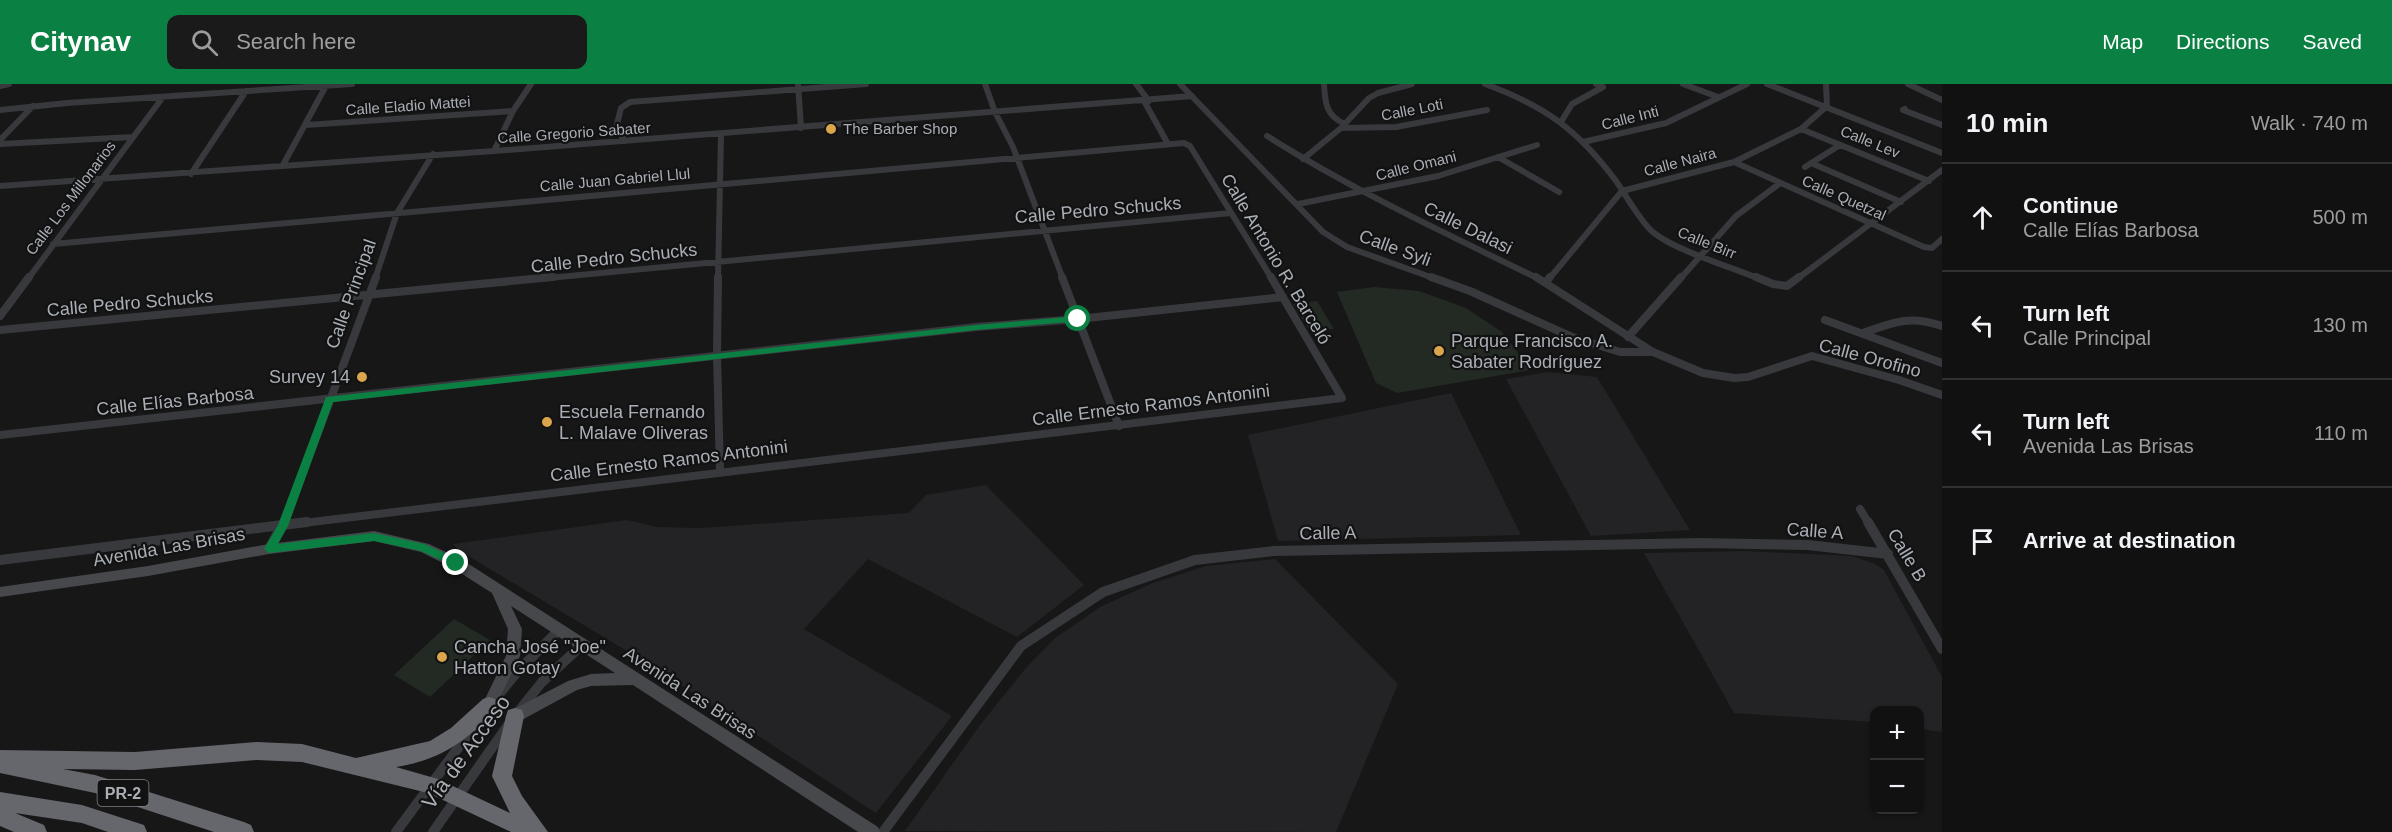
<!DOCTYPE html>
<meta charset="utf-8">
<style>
body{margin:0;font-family:Helvetica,sans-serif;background:#1a1a1b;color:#f1f3f6}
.controls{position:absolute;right:18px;bottom:18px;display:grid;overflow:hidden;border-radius:12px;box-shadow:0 2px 4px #0004}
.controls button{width:54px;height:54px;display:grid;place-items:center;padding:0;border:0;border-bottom:2px solid #303132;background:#111112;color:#f1f3f6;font:30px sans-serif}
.stop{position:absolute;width:18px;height:18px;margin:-14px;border:4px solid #0b8043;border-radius:50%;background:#fff}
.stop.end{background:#0b8043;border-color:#fff;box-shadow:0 2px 6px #0008}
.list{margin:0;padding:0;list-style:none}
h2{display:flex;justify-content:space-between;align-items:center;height:78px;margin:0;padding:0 24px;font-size:26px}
h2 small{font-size:20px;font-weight:400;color:#9c9d9f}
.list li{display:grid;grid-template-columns:39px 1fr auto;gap:18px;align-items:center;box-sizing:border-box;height:108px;padding:0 24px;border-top:2px solid #303132}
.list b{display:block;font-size:22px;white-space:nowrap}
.list p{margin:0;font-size:20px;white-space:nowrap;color:#9c9d9f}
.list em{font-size:20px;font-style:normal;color:#9c9d9f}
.icon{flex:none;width:33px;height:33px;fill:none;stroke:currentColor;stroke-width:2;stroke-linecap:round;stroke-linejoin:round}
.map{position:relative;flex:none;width:1942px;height:748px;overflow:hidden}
header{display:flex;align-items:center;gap:36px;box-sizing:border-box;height:84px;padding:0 30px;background:#0b8043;color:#fff}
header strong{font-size:28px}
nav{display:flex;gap:33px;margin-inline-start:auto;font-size:21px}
.search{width:420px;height:54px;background:#1a1a1b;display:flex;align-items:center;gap:15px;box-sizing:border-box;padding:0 21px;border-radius:12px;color:#9c9d9f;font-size:22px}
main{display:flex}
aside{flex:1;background:#111112}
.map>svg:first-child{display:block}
.built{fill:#232325}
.green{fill:#232a24}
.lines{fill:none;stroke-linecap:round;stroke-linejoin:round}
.street-far2{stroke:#38393d;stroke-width:6}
.street-far1{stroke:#38393d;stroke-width:8}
.street{stroke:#38393d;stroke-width:10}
.secondary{fill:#46484c;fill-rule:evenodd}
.highway{fill:#65676d;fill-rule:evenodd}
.route{fill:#0b8043}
.poi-dot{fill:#dba54c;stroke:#121213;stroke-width:2}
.labels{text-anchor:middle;stroke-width:4.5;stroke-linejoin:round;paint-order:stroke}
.far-street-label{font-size:15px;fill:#aaafb6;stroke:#121213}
.far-poi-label{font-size:15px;fill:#aaafb6;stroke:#121213;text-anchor:start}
.shield{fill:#121213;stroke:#7c8085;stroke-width:1.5}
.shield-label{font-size:16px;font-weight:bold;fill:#aaafb6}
.street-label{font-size:18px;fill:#aaafb6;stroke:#121213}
.poi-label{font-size:18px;fill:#aaafb6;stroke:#121213;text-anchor:start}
.near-street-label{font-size:21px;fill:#aaafb6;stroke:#121213}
</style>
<header>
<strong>Citynav</strong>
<div class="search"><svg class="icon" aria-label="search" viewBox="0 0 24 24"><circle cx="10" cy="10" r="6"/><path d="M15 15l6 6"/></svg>Search here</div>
<nav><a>Map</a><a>Directions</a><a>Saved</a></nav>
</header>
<main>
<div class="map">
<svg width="1942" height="748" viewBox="0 0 1942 748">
<rect width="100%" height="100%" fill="#171718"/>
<path class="built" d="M1548,288L1597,293L1690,446L1591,452L1506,295Z
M1451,309L1521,451L1278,457L1248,351Z
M986,401L1084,501L1017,553L868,475L804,545L952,632L876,729L647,579L460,467L453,460L627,436L656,443L702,444L909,429L926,411Z
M1744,467L1852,472L1875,480L1884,486L1942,593V648L1920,645V626H1874V638L1734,629L1644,469Z
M1275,475L1398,600L1336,748L905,747L980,641L1025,585L1054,555L1100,523L1153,499L1206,482Z"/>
<path class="green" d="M1374,203L1419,207L1466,224L1502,248L1531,286L1397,309L1376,299L1337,208Z
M1317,217L1334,245L1310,247L1293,220Z
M454,535L490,556L430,613L394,591Z"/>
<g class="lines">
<path class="street-far2" d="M798,0L801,44
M985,0L995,28L1013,63L1063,195
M1136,0L1149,17
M1180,0L1323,148L1347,163L1436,195
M1324,0C1325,19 1326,32 1345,40
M1485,0C1545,22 1578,46 1616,97C1626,111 1641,139 1654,149C1677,167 1731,183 1760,195
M1683,0L1718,13
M1767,0L1942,69
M1908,0L1942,16
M0,2L9,0
M1144,17L1168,60
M1905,25L1903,26L1942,41
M0,26L67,19L352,0
M1561,38L1572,20L1603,3L1596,0
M306,41L513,27
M1341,44L1396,43L1487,26
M1801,45L1929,97
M1267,52C1354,107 1447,150 1539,195
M0,56L33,22
M625,57L616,44L621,24L630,18L866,0
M1583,58L1666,39L1747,0
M0,60L133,53
M494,67L513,27L531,0
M1498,73L1559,108
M1303,75L1341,44L1369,14L1378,9L1412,0
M1734,78L1924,163L1932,164L1942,155
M1811,79L1901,118
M283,81L327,0
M1805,83L1840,61
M191,90L246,7
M0,102L494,67L1192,12
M1298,120L1438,92L1537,61
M53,160L1184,59L1190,62L1272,195
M28,195L163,13
M375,195L397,129L433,70
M538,195L1231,129
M718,195L721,50
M1549,195L1622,107L1734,78L1801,45L1827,22L1826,0
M1680,195L1736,132L1779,100
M1797,195L1942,86"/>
<path class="street-far1" d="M718,193L717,271L720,387
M1062,193L1119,342
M1431,193L1470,207L1572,253L1620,268H1652
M1536,193L1653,268L1703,289L1734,294L1748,293L1812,272L1899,296L1942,311
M1756,193L1773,200L1787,202L1799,193
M1546,198L1550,193
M0,232L29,193
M1825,236L1942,279
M0,246L553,193
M1863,249C1894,238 1909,231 1942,242
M1628,253L1681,193
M0,351L976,243L1078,235L1283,213
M1860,425L1869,440
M284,440L376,193
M295,440L1342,314L1271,193"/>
<path class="street" d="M1868,438L1942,565
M269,465L284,438
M0,476L307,438
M500,609L518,587L559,546
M518,628L542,598L582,561
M396,748L472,645
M433,748L508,641
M883,748L1021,562L1103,508L1195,476L1274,467L1702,459L1808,461L1888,470"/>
<path class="secondary" d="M374,447L429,460L461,475L878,743L880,748H858L633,601L591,602L577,606L520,637L515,639L510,637L508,632L510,627L568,597L591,590L615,589L511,522L522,545L520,572L494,626L489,627L484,626L482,621L506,572L508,545L492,509L451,483L421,468L374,457L269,470L148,492L0,513V503L148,482L269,460Z"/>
<path class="highway" d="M489,613L495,615L498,621L495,627C465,658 440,676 396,683L438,695L510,729L492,692L506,632L508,626L515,624L522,626L524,632L512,692L522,712L548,748H511L428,709L302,678L257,676L135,686L63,685L95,691L244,738L251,741L254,748H214L95,709L0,689V666L135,668L257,658L302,660L356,674L430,657L451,644L483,615Z
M0,708L82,721L144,741L147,748H108L82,739L15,729L44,741L47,748H14L0,742Z"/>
</g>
<path class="route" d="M1078,232L1083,235L1081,237L976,246L333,318L288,442L278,460L374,449L424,460L460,476L461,479L456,483L421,467L374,457L269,469L264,465L278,441L326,313L976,241Z"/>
<g class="poi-dot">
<circle cx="831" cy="45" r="6"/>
<circle cx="1439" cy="267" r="6"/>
<circle cx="362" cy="293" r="6"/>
<circle cx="547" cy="338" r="6"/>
<circle cx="442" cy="573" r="6"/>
</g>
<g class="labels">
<g class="far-street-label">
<text transform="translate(408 22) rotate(-4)" y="5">Calle Eladio Mattei</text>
<text transform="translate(1412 26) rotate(-11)" y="5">Calle Loti</text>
<text transform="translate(1630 34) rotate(-14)" y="5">Calle Inti</text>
<text transform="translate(574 49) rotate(-4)" y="5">Calle Gregorio Sabater</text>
<text transform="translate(1870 58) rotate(22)" y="5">Calle Lev</text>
<text transform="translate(1680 78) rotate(-15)" y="5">Calle Naira</text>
<text transform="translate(1416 82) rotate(-14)" y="5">Calle Omani</text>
<text transform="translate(615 96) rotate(-5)" y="5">Calle Juan Gabriel Llul</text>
<text transform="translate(71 114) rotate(-53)" y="5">Calle Los Millonarios</text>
<text transform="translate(1844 114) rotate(24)" y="5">Calle Quetzal</text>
<text transform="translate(1707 159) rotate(22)" y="5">Calle Birr</text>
</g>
<g class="far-poi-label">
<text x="843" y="50">The Barber Shop</text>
</g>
<rect class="shield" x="97.5" y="696" width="51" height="26" rx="4.5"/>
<g class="shield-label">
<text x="123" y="715">PR-2</text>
</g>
<g class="street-label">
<text transform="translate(1098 126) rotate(-5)" y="6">Calle Pedro Schucks</text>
<text transform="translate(1468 144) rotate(26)" y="6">Calle Dalasi</text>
<text transform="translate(1395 164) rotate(20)" y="6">Calle Syli</text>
<text transform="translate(614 174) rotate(-6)" y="6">Calle Pedro Schucks</text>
<text transform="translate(1276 175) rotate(59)" y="6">Calle Antonio R. Barceló</text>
<text transform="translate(351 210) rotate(-70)" y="6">Calle Principal</text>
<text transform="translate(130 219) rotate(-5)" y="6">Calle Pedro Schucks</text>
<text transform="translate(1870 274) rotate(15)" y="6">Calle Orofino</text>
<text transform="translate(175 317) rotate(-6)" y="6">Calle Elías Barbosa</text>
<text transform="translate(1151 321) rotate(-7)" y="6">Calle Ernesto Ramos Antonini</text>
<text transform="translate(669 377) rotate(-7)" y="6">Calle Ernesto Ramos Antonini</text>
<text transform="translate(1815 447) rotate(4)" y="6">Calle A</text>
<text transform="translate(1328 449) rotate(-1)" y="6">Calle A</text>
<text transform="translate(169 463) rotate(-10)" y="6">Avenida Las Brisas</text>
<text transform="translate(1907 471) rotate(59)" y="6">Calle B</text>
<text transform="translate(690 609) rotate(33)" y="6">Avenida Las Brisas</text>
</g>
<g class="poi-label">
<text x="1451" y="263">Parque Francisco A.<tspan x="1451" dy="21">Sabater Rodríguez</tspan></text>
<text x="350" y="299" text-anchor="end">Survey 14</text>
<text x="559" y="334">Escuela Fernando<tspan x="559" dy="21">L. Malave Oliveras</tspan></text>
<text x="454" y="569">Cancha José "Joe"<tspan x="454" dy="21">Hatton Gotay</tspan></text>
</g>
<g class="near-street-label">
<text transform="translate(466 668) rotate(-54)" y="7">Vía de Acceso</text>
</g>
</g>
</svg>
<div class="controls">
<button>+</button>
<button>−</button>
</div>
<div class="stop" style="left:1078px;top:235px"></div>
<div class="stop end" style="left:456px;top:479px"></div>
</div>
<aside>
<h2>10 min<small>Walk · 740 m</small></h2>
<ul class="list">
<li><svg class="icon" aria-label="ahead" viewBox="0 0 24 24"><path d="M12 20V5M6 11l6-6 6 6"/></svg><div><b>Continue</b><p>Calle Elías Barbosa</p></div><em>500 m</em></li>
<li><svg class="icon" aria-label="left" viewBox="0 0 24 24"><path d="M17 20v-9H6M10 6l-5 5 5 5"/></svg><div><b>Turn left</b><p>Calle Principal</p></div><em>130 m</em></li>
<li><svg class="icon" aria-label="left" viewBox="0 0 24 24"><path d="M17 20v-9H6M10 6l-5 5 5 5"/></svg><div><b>Turn left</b><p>Avenida Las Brisas</p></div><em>110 m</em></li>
<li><svg class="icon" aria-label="arrive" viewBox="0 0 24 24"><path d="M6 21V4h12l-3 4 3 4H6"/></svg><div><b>Arrive at destination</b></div></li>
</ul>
</aside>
</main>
